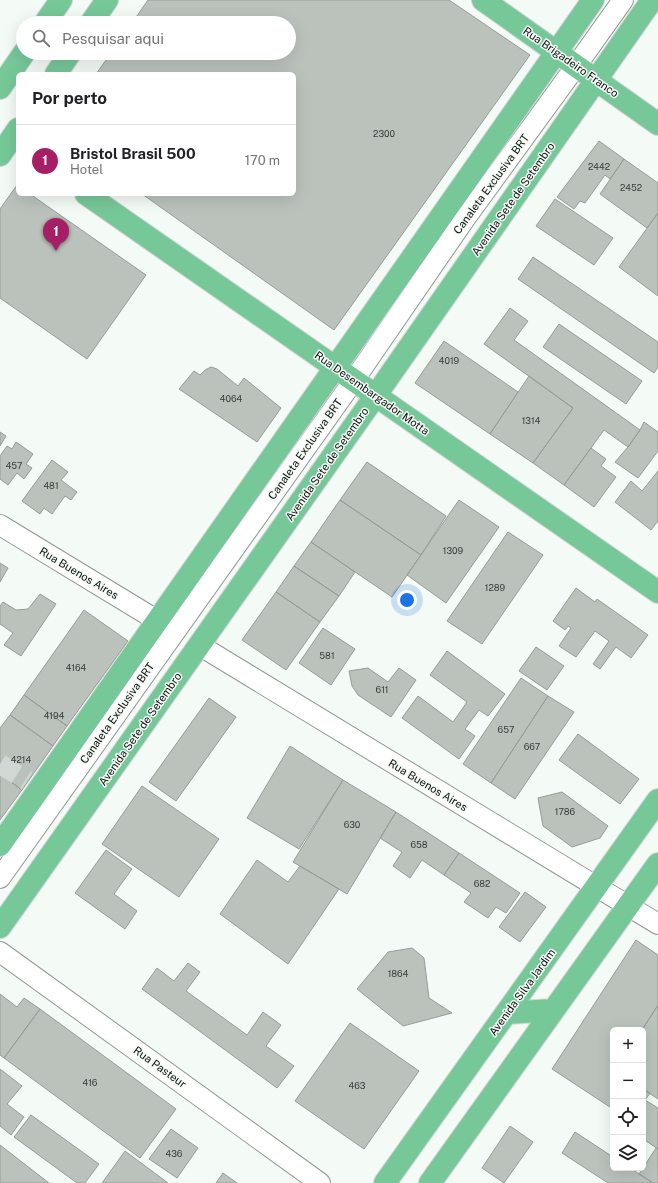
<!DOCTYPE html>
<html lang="pt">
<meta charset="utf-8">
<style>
body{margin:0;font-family:"Public Sans",sans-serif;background:#f6f6f6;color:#202124}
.controls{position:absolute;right:12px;bottom:12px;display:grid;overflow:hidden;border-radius:6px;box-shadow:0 4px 16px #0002}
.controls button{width:36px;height:36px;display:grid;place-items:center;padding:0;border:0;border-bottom:1px solid #e0e0e0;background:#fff;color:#202124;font:20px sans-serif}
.you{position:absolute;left:407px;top:600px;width:14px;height:14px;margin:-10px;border:3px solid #fff;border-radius:50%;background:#1a73e8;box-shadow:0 0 0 6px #1a73e833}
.badge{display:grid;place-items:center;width:26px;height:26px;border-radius:50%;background:#a61e65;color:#fff;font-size:13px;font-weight:700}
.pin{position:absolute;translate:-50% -33px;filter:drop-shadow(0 1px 2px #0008)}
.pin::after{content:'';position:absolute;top:21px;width:14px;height:12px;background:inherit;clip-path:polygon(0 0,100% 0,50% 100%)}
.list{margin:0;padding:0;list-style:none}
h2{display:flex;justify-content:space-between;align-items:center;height:52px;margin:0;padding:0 16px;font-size:17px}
h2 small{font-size:13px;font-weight:400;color:#757577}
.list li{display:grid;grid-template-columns:26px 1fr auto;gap:12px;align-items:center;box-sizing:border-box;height:72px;padding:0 16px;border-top:1px solid #e0e0e0}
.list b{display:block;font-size:15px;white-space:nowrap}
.list p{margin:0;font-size:13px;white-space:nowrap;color:#757577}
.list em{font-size:13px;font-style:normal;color:#757577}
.icon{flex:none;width:22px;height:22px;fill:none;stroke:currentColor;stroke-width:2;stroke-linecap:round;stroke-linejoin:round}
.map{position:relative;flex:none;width:658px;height:1183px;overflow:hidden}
.search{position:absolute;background:#fff;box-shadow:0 4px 16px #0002;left:16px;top:16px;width:280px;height:44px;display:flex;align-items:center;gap:10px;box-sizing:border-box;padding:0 14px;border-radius:22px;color:#757577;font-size:15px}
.panel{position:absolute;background:#fff;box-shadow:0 4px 16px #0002;left:16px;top:72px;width:280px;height:124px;border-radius:6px}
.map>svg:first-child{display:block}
.building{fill:#bbc2bc;stroke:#969d98}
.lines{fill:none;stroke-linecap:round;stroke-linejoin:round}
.minor-tunnel{stroke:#d1d8d3;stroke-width:20;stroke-dasharray:20 10;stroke-linecap:butt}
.minor-casing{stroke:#919892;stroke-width:22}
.major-casing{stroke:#d3d4d3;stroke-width:24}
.minor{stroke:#fff;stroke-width:20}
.major{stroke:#76c899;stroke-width:22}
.labels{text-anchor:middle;stroke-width:3;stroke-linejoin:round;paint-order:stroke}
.number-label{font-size:9px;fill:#383c39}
.street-label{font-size:11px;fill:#0c0f0d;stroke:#f4fbf6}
</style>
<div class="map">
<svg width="658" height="1183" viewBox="0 0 658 1183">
<rect width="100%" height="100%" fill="#f4fbf6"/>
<path class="building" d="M148,0H449L530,55L334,330L142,194H294V74H96L111,53H289V23H132Z
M599,141L624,159L610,179L605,175L585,203L580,201L574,209L557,197Z
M624,159L658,183V213L647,228L600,194Z
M17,185L18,194H30L146,275L87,359L0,298V209Z
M555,199L613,238L594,265L536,226Z
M658,213V296L619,267Z
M533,257L658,342V367L654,373L518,279Z
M510,308L528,321L514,340L640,430L628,447L604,430L564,485L533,463L573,408L484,344Z
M559,324L642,381L626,404L543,347Z
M444,341L518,392L490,434L415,383Z
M211,367L217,369L238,386L244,378L281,408L257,442L179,389L194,371L200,375L205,370Z
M529,376L573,408L533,463L490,434Z
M644,422L658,432V451L638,478L615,462L628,447L640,430Z
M0,432L6,436L0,446Z
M16,442L33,454L26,464L32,468L24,479L17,473L8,485L0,479V456L7,446L12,449Z
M591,448L606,459L601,466L616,477L594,507L564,485Z
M52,460L68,472L61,480L77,492L71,500L65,496L52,514L44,508L40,514L22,501Z
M367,462L446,516L421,555L340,500Z
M658,471V521L651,530L615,502L631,481L642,491Z
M340,500L421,555L392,597L311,542Z
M459,500L499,527L446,603L407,575Z
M508,532L543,555L482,644L447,621Z
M311,542L355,572L339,596L294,566Z
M0,563L8,568L0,582Z
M294,566L339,596L320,622L276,592Z
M576,588L595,602L597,599L648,635L631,658L616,647L600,669L593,664L609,641L595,631L576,657L559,646L571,628L568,626L565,630L553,621Z
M276,592L320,622L286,670L242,640Z
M40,594L56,604L21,656L4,645L13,633L0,624V606L3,602L16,610L28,609Z
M84,610L128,641L67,726L24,695Z
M323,628L355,649L331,685L299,663Z
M536,647L564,666L547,690L519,671Z
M447,651L505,694L488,716L479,710L465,729L475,736L459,759L402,718L418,696L453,722L467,702L430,675Z
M368,668L388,682L399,668L416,680L391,717L358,695L352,686L349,671Z
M521,678L548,696L491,783L463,764Z
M24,695L67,726L53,746L10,715Z
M548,696L574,712L515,799L491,783Z
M209,698L236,717L176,801L149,782Z
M10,715L53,746L22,790L0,774V728Z
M578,734L639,779L620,804L559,760Z
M290,746L343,780L299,849L247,818Z
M0,774L22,790L0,820Z
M343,780L396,812L347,894L293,862Z
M142,786L219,839L179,897L102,844Z
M562,792L608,826L600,838L572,847L543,826L538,798Z
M396,812L459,853L444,875L422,860L410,878L393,866L402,852L380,838Z
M106,850L132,869L114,894L137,911L125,929L75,893Z
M459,853L520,893L506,913L496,907L488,918L464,902L471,893L444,875Z
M257,860L288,882L300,866L339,889L288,964L220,914Z
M525,892L546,907L520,942L499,927Z
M636,940L658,955V1005L642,1030H613V1109L552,1069Z
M412,948L424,958L429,998L452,1013L403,1026L357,989L388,952Z
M188,963L200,972L186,991L247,1035L263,1012L281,1025L266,1046L294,1066L277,1088L142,989L157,968L174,981Z
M0,994L17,1007L24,998L40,1009L4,1058L0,1055Z
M658,1005V1099L643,1089V1030H642Z
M40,1009L176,1109L140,1158L4,1058Z
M350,1023L419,1071L364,1149L295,1101Z
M0,1069L22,1086L7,1104L24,1117L11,1135L0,1126Z
M643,1089L650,1093L643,1103Z
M645,1100L658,1108V1149L643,1139V1103Z
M31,1115L99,1164L85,1183H77L14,1137Z
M510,1126L533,1142L504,1183L482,1168Z
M171,1129L198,1148L177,1178L149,1159Z
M575,1132L613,1157V1168H630L653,1183H608L562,1153Z
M0,1145L49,1183H0Z
M656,1148L658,1149V1183H653L639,1174Z
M125,1151L168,1183H102Z
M223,1173L237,1183H216Z"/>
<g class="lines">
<path class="minor-tunnel" d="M0,764L27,781"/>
<defs>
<path id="minor" d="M0,525L158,621
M199,645L658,924
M0,878L354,380L464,220L576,66L623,0
M0,952L320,1183"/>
<path id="major" d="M483,0L658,124
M45,23L61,0
M91,23L107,0
M56,74L70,53
M0,88L24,53
M0,155L18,129
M86,194L658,592
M0,845L593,0
M0,927L376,395L652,0
M506,1013L553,1010
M385,1183L658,800
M430,1183L658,864"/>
</defs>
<use href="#minor" class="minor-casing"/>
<use href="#major" class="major-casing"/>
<use href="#minor" class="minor"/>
<use href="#major" class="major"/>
</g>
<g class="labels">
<g class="number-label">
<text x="384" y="137">2300</text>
<text x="599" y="170">2442</text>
<text x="631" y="191">2452</text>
<text x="449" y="364">4019</text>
<text x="231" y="402">4064</text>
<text x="531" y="424">1314</text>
<text x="14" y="469">457</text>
<text x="51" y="489">481</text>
<text x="453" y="554">1309</text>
<text x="495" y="591">1289</text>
<text x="327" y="659">581</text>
<text x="76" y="671">4164</text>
<text x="382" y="693">611</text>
<text x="54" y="719">4194</text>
<text x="506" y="733">657</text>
<text x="532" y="750">667</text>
<text x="21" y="763">4214</text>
<text x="565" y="815">1786</text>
<text x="352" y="828">630</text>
<text x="419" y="848">658</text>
<text x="482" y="887">682</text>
<text x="398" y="977">1864</text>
<text x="90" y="1086">416</text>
<text x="357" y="1089">463</text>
<text x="174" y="1157">436</text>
</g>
<g class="street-label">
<text transform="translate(571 62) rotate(35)" y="4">Rua Brigadeiro Franco</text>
<text transform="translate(491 184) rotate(-54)" y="4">Canaleta Exclusiva BRT</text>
<text transform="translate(513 199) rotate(-55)" y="4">Avenida Sete de Setembro</text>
<text transform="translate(372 393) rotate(35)" y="4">Rua Desembargador Motta</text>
<text transform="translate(305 449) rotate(-55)" y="4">Canaleta Exclusiva BRT</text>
<text transform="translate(327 464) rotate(-55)" y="4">Avenida Sete de Setembro</text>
<text transform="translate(79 573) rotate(31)" y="4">Rua Buenos Aires</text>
<text transform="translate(117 713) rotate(-55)" y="4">Canaleta Exclusiva BRT</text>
<text transform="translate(140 729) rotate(-55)" y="4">Avenida Sete de Setembro</text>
<text transform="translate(428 785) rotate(31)" y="4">Rua Buenos Aires</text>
<text transform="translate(522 992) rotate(-54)" y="4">Avenida Silva Jardim</text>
<text transform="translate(160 1067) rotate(36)" y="4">Rua Pasteur</text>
</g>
</g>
</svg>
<div class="controls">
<button>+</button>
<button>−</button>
<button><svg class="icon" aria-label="locate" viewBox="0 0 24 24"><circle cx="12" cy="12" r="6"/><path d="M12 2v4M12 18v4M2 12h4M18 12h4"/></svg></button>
<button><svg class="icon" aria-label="layers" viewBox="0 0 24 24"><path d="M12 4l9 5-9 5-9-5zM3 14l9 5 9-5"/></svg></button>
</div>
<div class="you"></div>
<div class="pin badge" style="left:56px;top:251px">1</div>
<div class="search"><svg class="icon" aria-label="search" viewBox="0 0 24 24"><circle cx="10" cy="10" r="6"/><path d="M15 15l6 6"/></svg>Pesquisar aqui</div>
<section class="panel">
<h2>Por perto<small></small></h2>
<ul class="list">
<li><span class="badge">1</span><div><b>Bristol Brasil 500</b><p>Hotel</p></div><em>170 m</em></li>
</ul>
</section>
</div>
